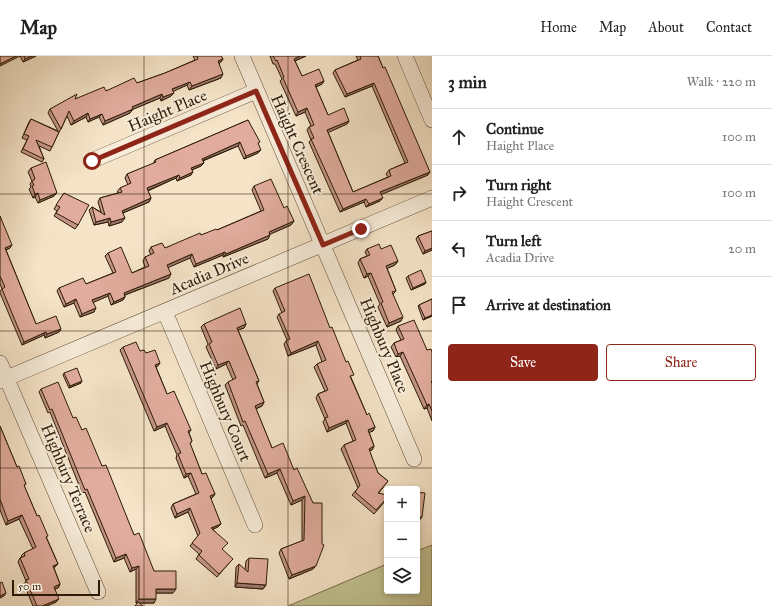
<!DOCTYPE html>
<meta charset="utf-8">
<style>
body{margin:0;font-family:"IM FELL Great Primer",serif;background:#f6f6f6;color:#222}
.controls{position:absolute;right:12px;bottom:12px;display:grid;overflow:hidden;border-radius:4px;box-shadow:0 2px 6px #0003}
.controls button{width:36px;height:36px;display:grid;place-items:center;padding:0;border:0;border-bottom:1px solid #e0e0e0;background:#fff;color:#222;font:20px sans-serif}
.scale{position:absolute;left:12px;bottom:10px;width:88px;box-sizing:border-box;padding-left:4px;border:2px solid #2d1b06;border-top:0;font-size:11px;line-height:14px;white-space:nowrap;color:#2d1b06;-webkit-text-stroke:3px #f8eddb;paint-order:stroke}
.stop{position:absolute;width:12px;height:12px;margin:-9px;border:3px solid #8f2418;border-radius:50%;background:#fff}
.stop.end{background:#8f2418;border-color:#fff;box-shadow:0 1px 4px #0008}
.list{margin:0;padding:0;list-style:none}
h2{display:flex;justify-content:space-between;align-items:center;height:52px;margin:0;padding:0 16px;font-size:17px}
h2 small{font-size:13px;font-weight:400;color:#767676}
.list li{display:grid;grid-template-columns:26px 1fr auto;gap:12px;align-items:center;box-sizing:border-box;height:56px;padding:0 16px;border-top:1px solid #e0e0e0}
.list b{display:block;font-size:15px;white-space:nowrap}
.list p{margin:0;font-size:13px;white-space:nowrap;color:#767676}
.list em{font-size:13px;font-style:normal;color:#767676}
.actions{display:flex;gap:8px;padding:12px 16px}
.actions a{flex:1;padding:9px 0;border:1px solid #8f2418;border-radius:4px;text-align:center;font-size:14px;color:#8f2418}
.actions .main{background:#8f2418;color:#fff}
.icon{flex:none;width:22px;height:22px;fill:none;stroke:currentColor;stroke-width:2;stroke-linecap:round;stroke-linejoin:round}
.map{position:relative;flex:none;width:432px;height:550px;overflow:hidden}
header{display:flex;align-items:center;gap:24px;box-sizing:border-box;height:56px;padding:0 20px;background:#fff;border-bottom:1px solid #e0e0e0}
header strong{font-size:19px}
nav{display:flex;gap:22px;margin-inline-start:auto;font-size:14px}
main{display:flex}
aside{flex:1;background:#fff}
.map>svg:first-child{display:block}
.green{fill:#c2c291;stroke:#786e4c}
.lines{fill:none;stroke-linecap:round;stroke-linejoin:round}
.minor-casing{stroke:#5f4d36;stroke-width:16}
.minor{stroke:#f8eddb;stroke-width:15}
.wall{fill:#c29487;stroke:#2d1b06}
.shaded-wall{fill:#9e786e;stroke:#2d1b06}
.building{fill:#e1ac9d;stroke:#2d1b06}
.route{stroke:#8f2418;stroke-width:5}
.grid{fill:none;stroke:#2d1b06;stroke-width:1;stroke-opacity:0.55}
.labels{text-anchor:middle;stroke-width:4;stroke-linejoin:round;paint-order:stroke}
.street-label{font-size:16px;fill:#2d1b06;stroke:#f8eddb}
</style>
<header>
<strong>Map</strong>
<nav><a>Home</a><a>Map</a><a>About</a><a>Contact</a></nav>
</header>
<main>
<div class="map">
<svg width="432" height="550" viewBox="0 0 432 550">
<rect width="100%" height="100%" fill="#f5e4c8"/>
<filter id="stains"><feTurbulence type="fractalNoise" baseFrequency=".005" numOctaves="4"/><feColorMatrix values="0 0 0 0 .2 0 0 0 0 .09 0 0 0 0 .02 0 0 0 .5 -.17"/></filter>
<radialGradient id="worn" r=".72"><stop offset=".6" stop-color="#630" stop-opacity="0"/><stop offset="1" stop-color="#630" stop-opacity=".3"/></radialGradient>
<path class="green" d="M432,489V550H288L387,508V535H417V495Z"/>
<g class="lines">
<defs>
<path id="minor" d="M242,0L414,403
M405,0L432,64
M91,105L256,35
M165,256L255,469
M0,307L98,536
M0,325L432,142"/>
</defs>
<use href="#minor" class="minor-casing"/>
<use href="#minor" class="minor"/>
</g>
<path class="wall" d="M20,0H36L23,6Z
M193,0H221L223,3L220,7H219L221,22L189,34L187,29L173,35L171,40L161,45L160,42L133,53L130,57L103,69L99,61L88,66L86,61L71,69L67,60L61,73L59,76L52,91L50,95L39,90L44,103L42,106L21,96L27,84L22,82L29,66L31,63L58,75L48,57L50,53L75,43L137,27L165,17L195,4Z
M270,0H306L295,5L302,20L324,25L322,28L316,31L328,59L349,65L347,68L328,76L353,136L388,121L386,118L389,114L405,107L372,30L345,41L333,17L335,14L358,4L356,0H378L428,119L381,138L380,145L366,151L364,146L340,156L309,86L311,84L307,74L309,71L311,70L305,56L296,60L280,25L282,23L275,8H273Z
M248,64L258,88V97L244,103L238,90L203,105L204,107L201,110L192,114L191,119L177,125L176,122L148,135L151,142L149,146L123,157L122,166L109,170L108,166L94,169L89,154L92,151L101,156L98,146L100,142L118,137L117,136L120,132L128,129L125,122L127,118L153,108L155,104Z
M31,112L54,140L38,147L35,141L33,142L29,133L31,131L30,128L32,125L28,116Z
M254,130L284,152L294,165L291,169L270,178L268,183L223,201V199L194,211L190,202L168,211L169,222L125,239V241L123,244L111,249L108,240L93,246L94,256L80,261L74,247L64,251L57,235L59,232L86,228L113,217L105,200L108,197L132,217L145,211L143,205L145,201L151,199L149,195L151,191L165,192L217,174L261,155L252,134Z
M64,137L78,169L75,173L54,160L57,155L54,153Z
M0,160L10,192L6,194L36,268L61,273L59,276L45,282L44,279L22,289L0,237V235L2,233L0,228Z
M432,175V194L423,198L416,183L418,180Z
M367,193H381L398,205L395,209L387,212L396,235L393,238L401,265L387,271L378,251L380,248L368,220L364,222L358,207L360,203L367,200L365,196Z
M408,220L426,226L425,228L411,234L406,222Z
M275,232L330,272L367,359L375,371L373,375L369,376L374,390L372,394L369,395L378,417L388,425L378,438L387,439V443L374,458L352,439L358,432L341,393L344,389L353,385L346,367L327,376L323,366L325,363L316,342L318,338L325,335L314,311L317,308L322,306L316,289L288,300L284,288L286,285L287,284L277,261L279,258L282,257L273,235Z
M432,243V260L423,264L418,250L419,249Z
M204,268H246L244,272L238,274L259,325L257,328L264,346L262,350L256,353L272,392L294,414L313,447L316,510L313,513L289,523L279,497L281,493L302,485V444L291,449L277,417L265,422L243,369L241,370L225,329L228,326L233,324L226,308L216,313L206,291L208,288L201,271Z
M398,270L427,294L432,296V365L427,352L424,353L400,300L396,301L391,291L394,287L401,284L396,274Z
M123,291L146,297L158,310L156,311L167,338L191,374L189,377L192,385L190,388L202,418L215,438L212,442H210L221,468L218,471L213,473L225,490L222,493L230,506L217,521L196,503L199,498L190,490L198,480L188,456L175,462L171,452L173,448L196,438L188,420L184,422L176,402L177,399L165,370L154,375L120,294Z
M64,317L81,327L69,332L63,319Z
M41,333L73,362L82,374L102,410L134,479L154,515L173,537H156L154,547H136V513L130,516L124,502L114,506L85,436L82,437L50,356L48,357L39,336Z
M0,370L17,411L26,428L24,430L58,508L54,512L60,528L58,532L55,533L56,546L47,550H33L24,528L26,525L18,506L20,502L22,501L21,500L24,497L33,493L19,463L6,469L0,454Z
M249,502L266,529L263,533L235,531L236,511L239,508L245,514L246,505Z"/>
<path class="shaded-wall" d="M16,0H20L0,10V8Z
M32,0H36L23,6L25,3Z
M300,0H306L292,6L294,3Z
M223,3L220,7L215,9L218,5Z
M223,18L221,22L189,34L192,30Z
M324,25L322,28L313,32L315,29Z
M190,26L187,29L170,37L172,33Z
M374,27L372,30L345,41L347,38Z
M174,37L171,40L161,45L163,41Z
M162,38L160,42L129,55L132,51Z
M307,52L305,56L296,60L298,56Z
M133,53L130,57L103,69L105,65Z
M88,57L86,61L71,69L74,65Z
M102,58L99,61L88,66L90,63Z
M349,65L347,68L325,78L327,74Z
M240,86L238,90L199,106L202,103Z
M261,94L258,97L244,103L246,100Z
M204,107L201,110L189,115L191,112Z
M193,116L191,119L177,125L180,122Z
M430,116L428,119L378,140L380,136Z
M179,119L176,122L144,136L147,132Z
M38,137L35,141L33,142L35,138Z
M57,137L54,140L38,147L40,144Z
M151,142L149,146L120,158L122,155Z
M383,142L380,145L366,151L369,148Z
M366,143L364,146L340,156L343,153Z
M110,162L108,166L94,169L96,166Z
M125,162L122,166L109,170L111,166Z
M294,165L291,169L266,180L269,176Z
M270,179L268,183L223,201L226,198Z
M12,189L10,192L3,195L5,192Z
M432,192V194L423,198L425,195Z
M225,196L223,199L194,211L196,208Z
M192,198L190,202L165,213L167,209Z
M398,205L395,209L384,214L386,210Z
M371,217L368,220L364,222L367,218Z
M171,218L169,222L122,240L124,237Z
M426,226L425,228L411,234L413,232Z
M110,237L108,240L90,248L92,244Z
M125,241L123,244L111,249L114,246Z
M76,243L74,247L64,251L66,248Z
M96,252L94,256L80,261L82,258Z
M432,259V260L423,264L425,262Z
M403,261L401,265L387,271L389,267Z
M246,268L244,272L235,275L237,272Z
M61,273L59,276L45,282L47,278Z
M46,276L44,279L22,289L24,286Z
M318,285L316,289L288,300L291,297Z
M403,296L400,300L396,301L398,298Z
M229,305L226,308L216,313L218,309Z
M160,307L158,310L153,312L155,309Z
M82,325L81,327L69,332L70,330Z
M264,346L262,350L252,354L255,350Z
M429,348L427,352L424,353L427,349Z
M348,364L346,367L327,376L329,372Z
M167,367L165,370L154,375L157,371Z
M375,371L373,375L365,378L368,374Z
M374,390L372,394L366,396L369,393Z
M280,413L277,417L265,422L268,418Z
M191,417L188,420L184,422L186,418Z
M215,438L212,442L207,444L210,440Z
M305,440L302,444L291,449L293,445Z
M190,452L188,456L175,462L177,458Z
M22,459L19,463L6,469L8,465Z
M417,461H422L419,465L417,464Z
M221,468L218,471L208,475L211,472Z
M126,498L124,502L114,506L116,502Z
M58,508L55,511L50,514L53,510Z
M139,510L136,513L130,516L132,512Z
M316,510L313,513L289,523L292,519Z
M237,527L266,529L263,533L235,531Z
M60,528L58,532L51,534L54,531Z
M156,533H176L173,537H154Z
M6,537L4,540L0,542V540Z
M59,543L56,546L47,550H42Z
M139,543H156L154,547H136Z"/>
<path class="building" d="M0,0H16L0,8Z
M24,0H32L25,3Z
M197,0H221L223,3L218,5L223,18L192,30L190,26L172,33L174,37L163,41L162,38L132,51L133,53L105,65L102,58L90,63L88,57L74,65L69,55L61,73L50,53L77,38L75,43L104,31L106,35L134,22L137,27L165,17L198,3Z
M273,0H300L294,3L302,20L319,13L324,25L315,29L328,59L344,52L349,65L327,74L353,136L391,120L389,114L408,106L374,27L347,38L335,14L361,3L360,0H378L383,12L385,11L430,116L380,136L383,142L369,148L366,143L343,153L311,83L314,82L309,71L314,69L307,52L298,56L283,22L284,21L277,4L276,5Z
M31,63L59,76L52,91L36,84L44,103L23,93L29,80L24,78Z
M248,64L260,86L258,87L261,94L246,100L240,86L202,103L204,107L191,112L193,116L180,122L179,119L147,132L151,142L122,155L125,162L111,166L110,162L96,166L92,151L105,159L100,142L122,136L120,132L131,127L127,118L156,106L155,104Z
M46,106L57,137L40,144L38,137L35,138L32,130L34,129L32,125L35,123L31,112Z
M271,123L284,152L287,150L294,165L269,176L270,179L226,198L225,196L196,208L192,198L167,209L171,218L124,237L125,241L114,246L110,237L92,244L96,252L82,258L76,243L66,248L59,232L83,222L86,228L116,216L108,197L121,191L132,217L149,210L145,201L154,197L151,191L162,187L165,192L200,177L201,179L216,173L217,174L264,154L254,130Z
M64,137L89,149L78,169L56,157L60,151L56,149Z
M0,160L12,189L5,192L36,268L56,260L61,273L47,278L46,276L24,286L2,233L5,231L0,220Z
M432,175V192L425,195L418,180Z
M379,188L381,193L391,189L398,205L386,210L396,235L392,236L403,261L389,267L381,247L383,246L371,217L367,218L360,203L370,199L367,193Z
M421,214L426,226L413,232L408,220Z
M309,218L330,272L332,271L346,306L348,305L354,319L350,320L367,359L369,357L375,371L368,374L374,390L369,393L378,417L388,425L378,437L387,439V442L376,454L355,436L360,429L344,389L356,384L348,364L329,372L325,362L328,361L318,338L328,334L317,308L326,304L318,285L291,297L286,285L290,283L279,258L285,255L275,232Z
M432,243V259L425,262L419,249Z
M240,252L246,268L237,272L259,325L256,326L264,346L255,350L272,392L283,387L294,414L297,412L313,447H322V488L324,489L316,510L292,519L281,493L304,484L305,440L293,445L280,413L268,418L245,365L243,366L228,326L236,322L229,305L218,309L209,288L212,286L204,268Z
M414,264L427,294L431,293L432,296V325L431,326L432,327V355L429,348L427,349L403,296L398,298L394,287L404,283L398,270Z
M136,286L140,295L144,294L146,297L155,294L160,307L155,309L167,338L174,335L191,374L188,375L192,385L190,387L202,418L206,417L215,438L210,440L221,468L211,472L228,487L222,493L233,503L219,518L199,499L202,495L192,487L200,477L190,452L177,458L173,448L199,437L191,417L186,418L178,398L181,397L167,367L157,371L123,291Z
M77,312L82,325L70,330L64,317Z
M58,326L73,362L76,361L82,374L86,372L102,410L106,409L134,479L139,477L154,515H176V533H156V543H139V510L132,512L126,498L116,502L87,433L85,434L52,353L50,354L41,333Z
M0,370L17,411L19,410L26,428L24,429L37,460L39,459L48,480L46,481L58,508L53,510L60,528L54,531L59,543L42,550H37L26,524L29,523L20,502L25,500L24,497L36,491L22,459L8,465L0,443Z
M417,436L425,437L422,461H417Z
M249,502L268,503L266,529L237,527L239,508L248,516Z
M2,526L6,537L0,540V527Z
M138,546L143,550H135Z"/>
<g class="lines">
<path class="route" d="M92,105L256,35L323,189L361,173"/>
</g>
<path class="grid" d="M144,0V550M288,0V550M0,138H432M0,275H432M0,412H432"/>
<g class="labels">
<g class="street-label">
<text transform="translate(167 54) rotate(-23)" y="6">Haight Place</text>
<text transform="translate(298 88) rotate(66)" y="6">Haight Crescent</text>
<text transform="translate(209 217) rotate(-23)" y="6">Acadia Drive</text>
<text transform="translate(385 289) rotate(67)" y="6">Highbury Place</text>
<text transform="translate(226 355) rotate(67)" y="6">Highbury Court</text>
<text transform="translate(69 422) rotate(67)" y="6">Highbury Terrace</text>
</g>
</g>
<rect width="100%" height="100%" filter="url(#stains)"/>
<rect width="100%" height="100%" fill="url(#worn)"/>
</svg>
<div class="controls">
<button>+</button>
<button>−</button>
<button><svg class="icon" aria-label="layers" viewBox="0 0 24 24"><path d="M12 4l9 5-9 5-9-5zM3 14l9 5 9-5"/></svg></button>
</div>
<div class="scale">50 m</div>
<div class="stop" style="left:92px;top:105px"></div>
<div class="stop end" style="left:361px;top:173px"></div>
</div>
<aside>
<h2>3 min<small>Walk · 220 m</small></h2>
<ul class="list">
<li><svg class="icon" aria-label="ahead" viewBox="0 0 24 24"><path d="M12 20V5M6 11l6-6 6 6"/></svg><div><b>Continue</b><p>Haight Place</p></div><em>100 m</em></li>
<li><svg class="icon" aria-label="right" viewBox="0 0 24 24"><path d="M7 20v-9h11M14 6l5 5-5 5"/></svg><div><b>Turn right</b><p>Haight Crescent</p></div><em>100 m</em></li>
<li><svg class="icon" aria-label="left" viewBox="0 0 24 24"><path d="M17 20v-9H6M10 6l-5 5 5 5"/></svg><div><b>Turn left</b><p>Acadia Drive</p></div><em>20 m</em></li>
<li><svg class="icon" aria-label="arrive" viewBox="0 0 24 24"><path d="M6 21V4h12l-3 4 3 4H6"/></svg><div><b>Arrive at destination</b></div></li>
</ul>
<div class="actions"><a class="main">Save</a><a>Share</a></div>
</aside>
</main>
